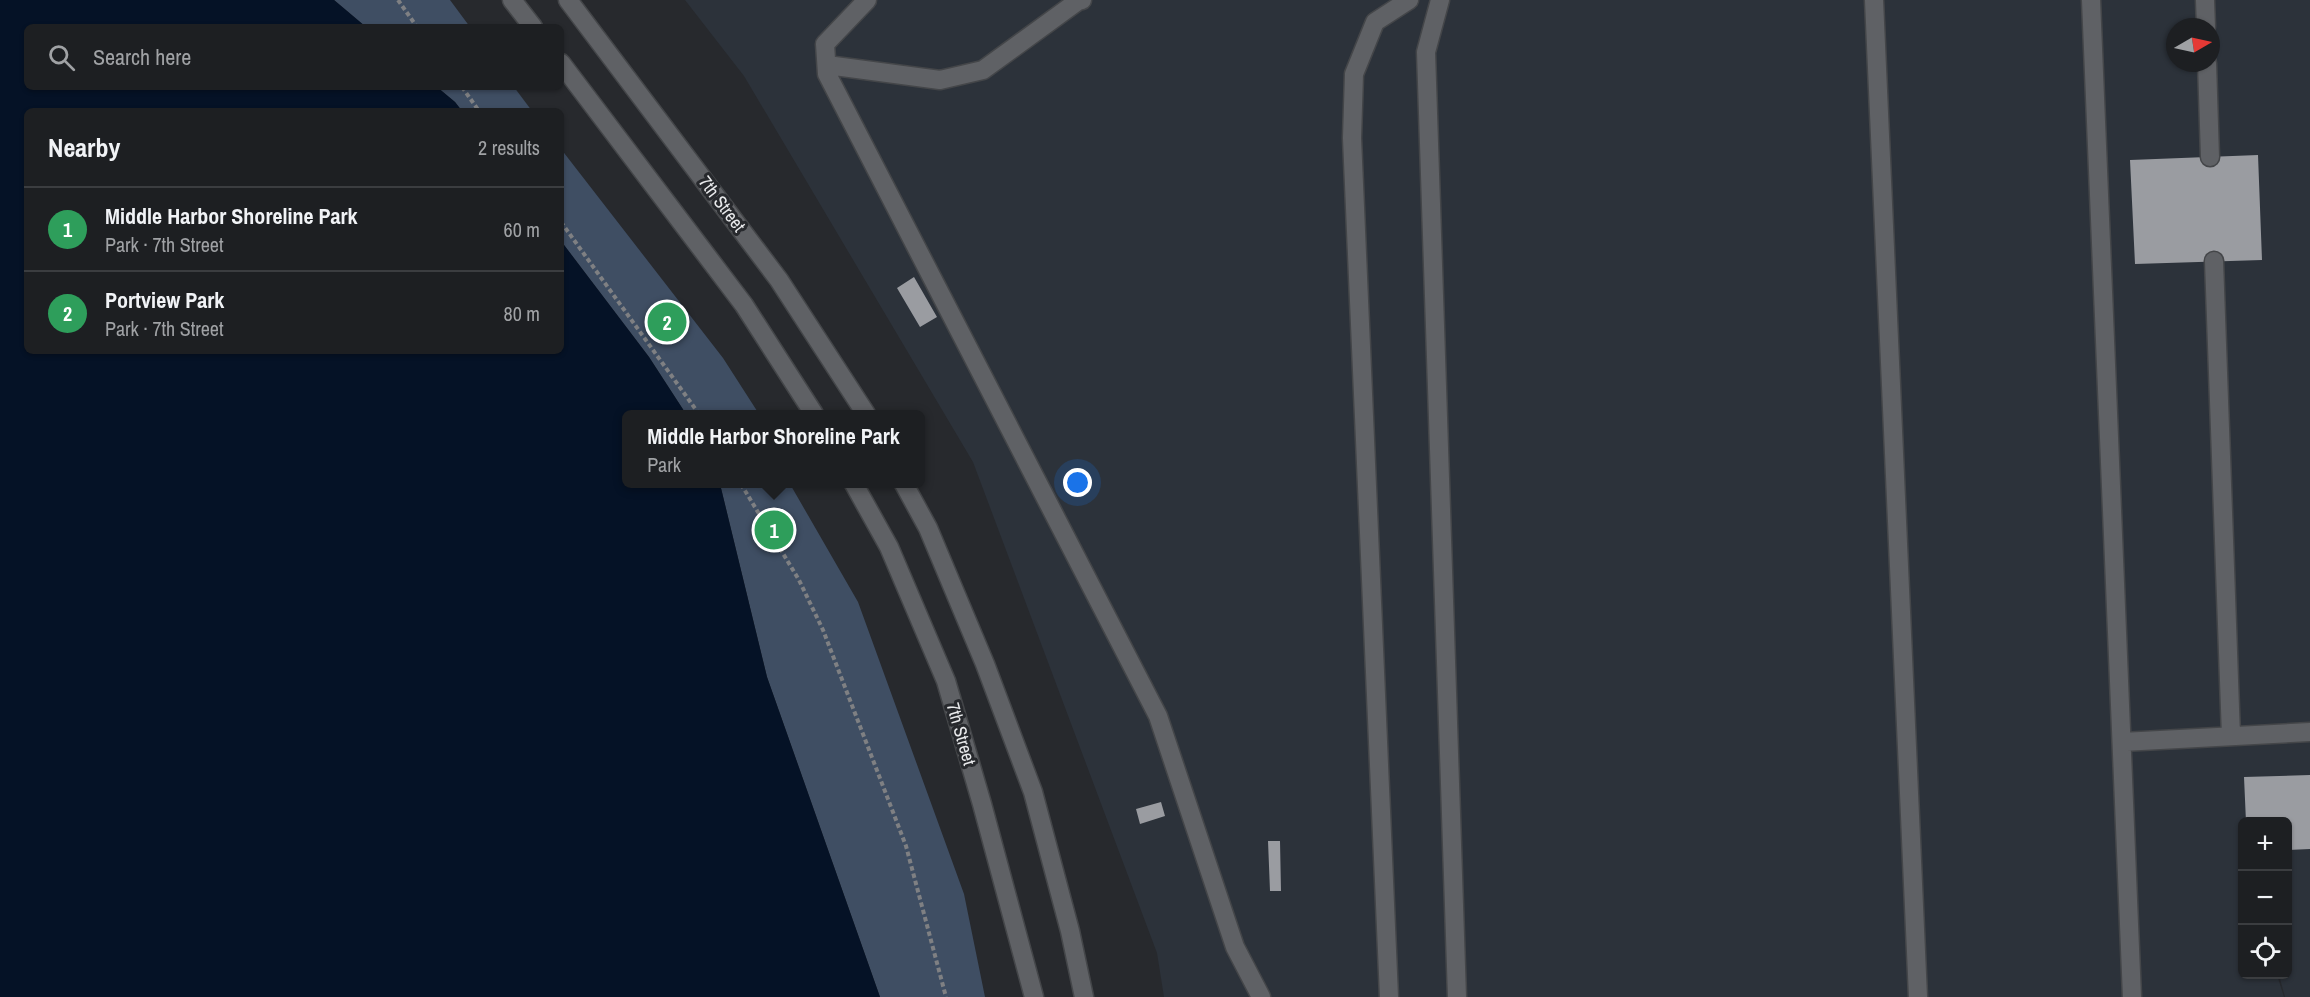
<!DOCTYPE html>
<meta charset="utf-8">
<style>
body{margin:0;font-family:"Archivo Narrow",sans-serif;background:#25272a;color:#f1f3f6}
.controls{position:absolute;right:18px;bottom:18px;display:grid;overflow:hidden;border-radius:9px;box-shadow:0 2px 4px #0004}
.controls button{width:54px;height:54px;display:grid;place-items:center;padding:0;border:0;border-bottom:2px solid #3b3d40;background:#1d1f22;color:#f1f3f6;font:30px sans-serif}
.compass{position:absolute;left:2166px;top:18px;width:54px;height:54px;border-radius:50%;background:#1d1f22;box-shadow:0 2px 4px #0004;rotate:81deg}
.you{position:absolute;left:1078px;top:483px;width:21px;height:21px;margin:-15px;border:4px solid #fff;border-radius:50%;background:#1a73e8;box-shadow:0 0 0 9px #1a73e833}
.badge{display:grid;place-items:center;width:39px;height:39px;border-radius:50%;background:#f59b9c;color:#fff;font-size:20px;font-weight:700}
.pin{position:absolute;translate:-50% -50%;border:3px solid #fff;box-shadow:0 2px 6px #0006}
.popup{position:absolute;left:622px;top:410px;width:303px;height:78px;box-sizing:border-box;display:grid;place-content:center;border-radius:9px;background:#1d1f22;filter:drop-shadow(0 2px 4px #0005);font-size:20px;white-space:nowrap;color:#a0a2a5}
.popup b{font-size:22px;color:#f1f3f6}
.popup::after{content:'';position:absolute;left:50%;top:100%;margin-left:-12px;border:12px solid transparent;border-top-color:#1d1f22}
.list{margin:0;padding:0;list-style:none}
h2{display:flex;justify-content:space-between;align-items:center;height:78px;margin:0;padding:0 24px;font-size:26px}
h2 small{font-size:20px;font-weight:400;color:#a0a2a5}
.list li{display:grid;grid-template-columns:39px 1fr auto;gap:18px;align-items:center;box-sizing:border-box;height:84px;padding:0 24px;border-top:2px solid #3b3d40}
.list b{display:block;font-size:22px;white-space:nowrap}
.list p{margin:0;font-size:20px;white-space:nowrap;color:#a0a2a5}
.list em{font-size:20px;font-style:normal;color:#a0a2a5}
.icon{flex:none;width:33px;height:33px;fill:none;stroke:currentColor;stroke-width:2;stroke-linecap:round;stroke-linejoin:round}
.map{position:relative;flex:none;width:2310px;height:997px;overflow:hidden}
.search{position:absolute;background:#1d1f22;box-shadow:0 2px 4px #0004;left:24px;top:24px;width:540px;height:66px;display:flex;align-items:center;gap:15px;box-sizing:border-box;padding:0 21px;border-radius:9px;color:#a0a2a5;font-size:22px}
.panel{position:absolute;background:#1d1f22;box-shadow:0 2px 4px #0004;left:24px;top:108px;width:540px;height:246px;border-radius:9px}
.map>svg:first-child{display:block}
.built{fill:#2c323a;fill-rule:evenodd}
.green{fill:#3f4e63}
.water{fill:#051226}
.building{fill:#9a9ca1}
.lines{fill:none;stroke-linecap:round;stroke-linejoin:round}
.lane-casing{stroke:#444649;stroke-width:21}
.secondary-casing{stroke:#444649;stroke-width:21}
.path{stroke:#7f8083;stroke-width:4;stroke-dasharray:4.5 3;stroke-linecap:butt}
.lane{stroke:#5f6165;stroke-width:18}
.secondary{stroke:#5f6165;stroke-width:18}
.labels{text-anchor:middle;stroke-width:6;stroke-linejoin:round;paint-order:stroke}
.street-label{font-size:18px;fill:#e9eaec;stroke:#27292d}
</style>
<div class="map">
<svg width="2310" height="997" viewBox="0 0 2310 997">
<rect width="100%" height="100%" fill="#27292d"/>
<path class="built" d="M685,0H2310V997H2285L2279,975L2288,974V822H2242V974L2277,975L2284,997H1164L1157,953L973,462L744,76ZM2175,27H2211V63H2175Z"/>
<path class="green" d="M334,0H450L470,27H366Z
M437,87H514L532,111H462L455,102Z
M561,149L723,358L759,414H686L649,357L561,241Z
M720,484H790L858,602L964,894L985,997H880L767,677Z"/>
<path class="water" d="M0,0H334L366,27H27V87H437L455,102L462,111H27V351H561V241L649,357L686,414H627V484H720L767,677L880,997H0Z"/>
<path class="building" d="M2258,155L2262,260L2135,264L2130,160Z
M914,277L937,317L920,327L897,288Z
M2310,775V849L2288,850V822H2246L2244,777Z
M1161,802L1165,816L1140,824L1136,809Z
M1268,841H1280L1281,891H1270Z"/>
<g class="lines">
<defs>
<path id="lane" d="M867,0L825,44L827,74L1158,716L1235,947L1261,997
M1440,0L1426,52L1457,997
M1874,0L1918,997
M2091,0L2132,997
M2205,0L2206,27
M2207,63L2210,157
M827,65L940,80L983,70L1078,1L1082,0
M2214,261L2231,736
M2122,742L2310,732
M1389,997L1352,138L1354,74L1375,22L1409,0"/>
<path id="secondary" d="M512,0L533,27
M568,0L779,280L866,414
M561,63L744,305L814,414
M854,484L889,547L946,681L982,804L1034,997
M904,484L928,528L985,664L1033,792L1070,931L1084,997"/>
</defs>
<use href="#lane" class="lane-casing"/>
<use href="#secondary" class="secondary-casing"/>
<path class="path" d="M398,0L417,27
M462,87L479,111
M561,222L699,414
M741,484L799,580L823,630L906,846L946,997"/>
<use href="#lane" class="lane"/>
<use href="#secondary" class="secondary"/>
</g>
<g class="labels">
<g class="street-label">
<text transform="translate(722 204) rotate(53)" y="6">7th Street</text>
<text transform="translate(961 734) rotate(74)" y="6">7th Street</text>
</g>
</g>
</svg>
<div class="controls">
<button>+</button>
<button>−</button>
<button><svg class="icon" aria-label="locate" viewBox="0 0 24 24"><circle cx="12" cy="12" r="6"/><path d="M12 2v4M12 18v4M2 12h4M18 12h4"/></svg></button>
</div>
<svg class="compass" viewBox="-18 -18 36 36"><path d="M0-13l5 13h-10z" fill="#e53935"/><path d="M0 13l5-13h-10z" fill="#a0a2a5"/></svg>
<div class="you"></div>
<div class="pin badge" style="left:774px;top:530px;background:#2e9e5b">1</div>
<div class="popup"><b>Middle Harbor Shoreline Park</b>Park</div>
<div class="pin badge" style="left:667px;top:322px;background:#2e9e5b">2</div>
<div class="search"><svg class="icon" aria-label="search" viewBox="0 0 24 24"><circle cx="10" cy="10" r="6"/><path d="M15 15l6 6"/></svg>Search here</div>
<section class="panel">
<h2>Nearby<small>2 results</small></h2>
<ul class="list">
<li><span class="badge" style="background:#2e9e5b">1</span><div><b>Middle Harbor Shoreline Park</b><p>Park · 7th Street</p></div><em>60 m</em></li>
<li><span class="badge" style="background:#2e9e5b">2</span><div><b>Portview Park</b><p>Park · 7th Street</p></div><em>80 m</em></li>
</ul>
</section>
</div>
